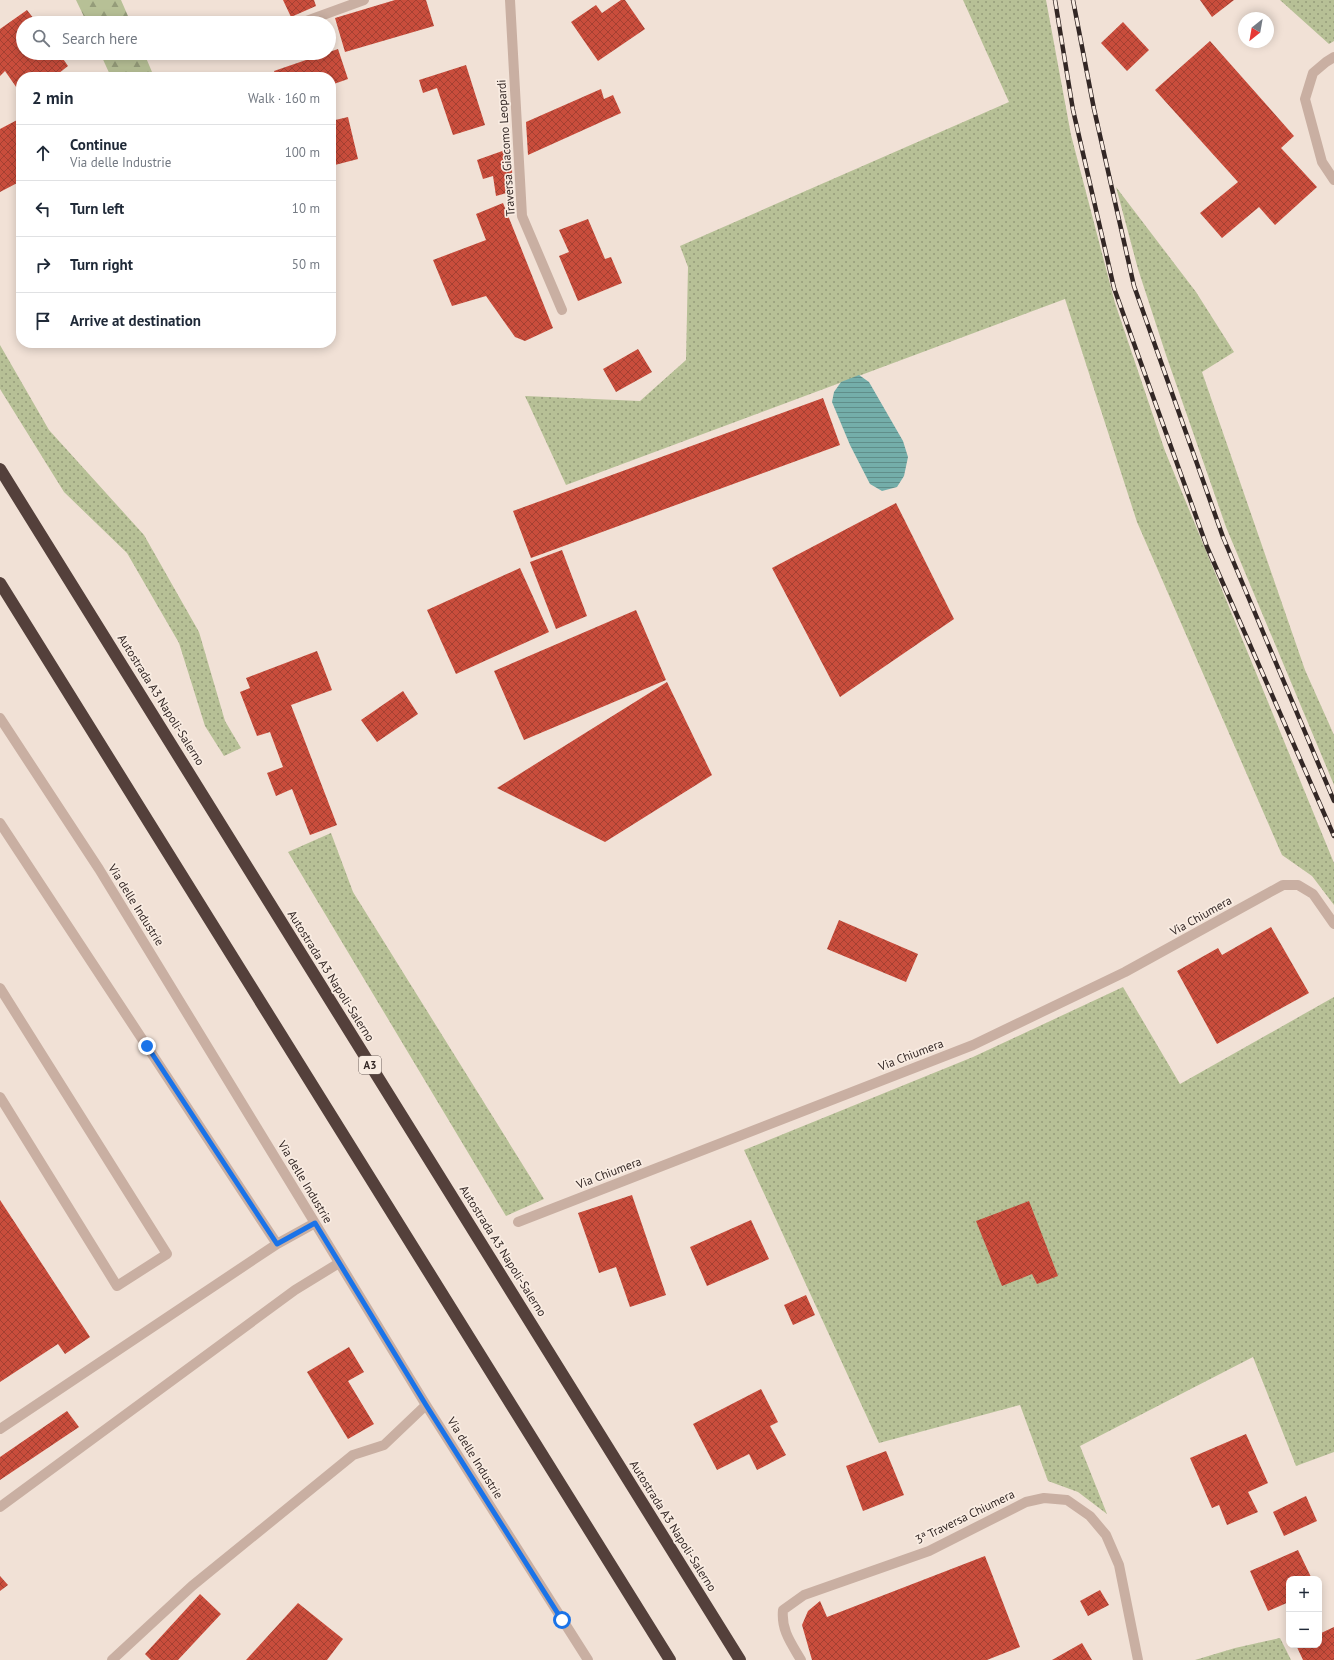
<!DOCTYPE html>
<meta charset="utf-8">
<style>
body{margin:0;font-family:"PT Sans",sans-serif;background:#f2f2f3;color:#1f2937}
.controls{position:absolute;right:12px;bottom:12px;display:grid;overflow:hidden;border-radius:8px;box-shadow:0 2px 10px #0003}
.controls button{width:36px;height:36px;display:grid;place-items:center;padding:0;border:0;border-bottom:1px solid #e0e1e3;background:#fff;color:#1f2937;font:20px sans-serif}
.compass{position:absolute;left:1238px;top:12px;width:36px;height:36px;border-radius:50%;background:#fff;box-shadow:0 2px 10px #0003;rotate:211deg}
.stop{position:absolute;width:12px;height:12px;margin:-9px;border:3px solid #1a73e8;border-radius:50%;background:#fff}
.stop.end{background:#1a73e8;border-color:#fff;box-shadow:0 1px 4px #0008}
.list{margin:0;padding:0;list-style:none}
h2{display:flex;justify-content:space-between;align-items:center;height:52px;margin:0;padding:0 16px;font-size:17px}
h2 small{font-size:13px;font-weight:400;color:#747a83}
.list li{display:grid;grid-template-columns:26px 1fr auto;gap:12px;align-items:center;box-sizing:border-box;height:56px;padding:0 16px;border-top:1px solid #e0e1e3}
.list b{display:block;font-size:15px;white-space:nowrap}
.list p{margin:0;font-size:13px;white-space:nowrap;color:#747a83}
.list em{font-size:13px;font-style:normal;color:#747a83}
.icon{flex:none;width:22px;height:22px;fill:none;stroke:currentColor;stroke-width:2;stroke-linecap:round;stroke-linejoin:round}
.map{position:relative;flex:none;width:1334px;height:1660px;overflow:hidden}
.search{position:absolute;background:#fff;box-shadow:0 2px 10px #0003;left:16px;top:16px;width:320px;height:44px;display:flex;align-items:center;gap:10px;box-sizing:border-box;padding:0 14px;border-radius:22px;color:#747a83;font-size:15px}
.panel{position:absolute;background:#fff;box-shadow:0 2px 10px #0003;left:16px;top:72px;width:320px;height:276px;border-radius:16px}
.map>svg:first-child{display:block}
.grass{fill:url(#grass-dots)}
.forest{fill:url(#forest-firs)}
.water{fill:url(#water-rules)}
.building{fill:url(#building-cross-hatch)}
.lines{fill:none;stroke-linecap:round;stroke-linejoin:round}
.minor{stroke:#c9afa2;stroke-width:10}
.highway{stroke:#54403b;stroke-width:12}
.rail-casing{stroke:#332725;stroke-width:4.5}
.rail{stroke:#f9ece2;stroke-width:3;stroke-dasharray:9;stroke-linecap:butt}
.route{stroke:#1a73e8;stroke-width:5}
.labels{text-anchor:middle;stroke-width:3.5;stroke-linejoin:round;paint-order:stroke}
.shield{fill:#f9ece2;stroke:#6e625e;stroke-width:1}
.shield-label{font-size:11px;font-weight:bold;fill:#332725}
.street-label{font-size:12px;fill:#332725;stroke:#f9ece2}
</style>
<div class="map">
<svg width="1334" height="1660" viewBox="0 0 1334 1660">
<defs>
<pattern id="grass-dots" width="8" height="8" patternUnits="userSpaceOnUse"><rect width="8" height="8" fill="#b7c096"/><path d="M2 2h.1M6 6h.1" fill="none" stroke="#959c7a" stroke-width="1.8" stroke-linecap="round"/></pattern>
<pattern id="forest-firs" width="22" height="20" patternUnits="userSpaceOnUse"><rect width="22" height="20" fill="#b7c096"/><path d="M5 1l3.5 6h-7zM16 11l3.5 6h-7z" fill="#959c7a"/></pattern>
<pattern id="water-rules" width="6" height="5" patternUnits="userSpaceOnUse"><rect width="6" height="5" fill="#74aeaa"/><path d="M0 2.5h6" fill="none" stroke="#608e8a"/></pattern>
<pattern id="building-cross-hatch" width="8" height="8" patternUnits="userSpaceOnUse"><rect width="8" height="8" fill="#c94d3c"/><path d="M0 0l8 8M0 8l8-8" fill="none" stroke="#a44032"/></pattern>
</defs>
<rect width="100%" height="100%" fill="#f1e1d6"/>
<path class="grass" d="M963,0H1046L1071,135L1115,303L1165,451L1334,863V905L1312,876L1282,855L1137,522L1065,299L566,485L525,396L640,401L686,360L688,267L680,246L1009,102Z
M1280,0H1334V41L1329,44Z
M1116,187L1196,292L1234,352L1202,372L1305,670L1334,735V785L1226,527L1166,355L1138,269Z
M0,345L49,430L144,535L199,632L225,721L241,748L224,756L205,726L179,643L127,553L64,492L0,389Z
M331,833L353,892L544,1199L506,1216L288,852Z
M1123,987L1180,1084L1334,997V1452L1296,1466L1253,1357L1080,1446L1107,1514L1078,1492L1048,1481L1020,1405L879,1443L744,1150L973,1057Z
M1280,1638L1291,1660H1195L1235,1648Z"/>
<path class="forest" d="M76,0H121L131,23H87Z
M100,53H144L152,72L140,77H111Z"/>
<path class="water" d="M859,375L869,382L903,441L908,457L904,476L897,487L882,491L870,484L850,445L832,402L834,392L841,382Z"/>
<path class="building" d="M283,0H314L316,6L291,17Z
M395,0H426L434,26L345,52L335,18Z
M621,0H625L645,29L598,61L571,22L596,5L602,13Z
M1200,0H1234L1212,17Z
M27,10L37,23H23V53H59L68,66L54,77H21V94L5,71L0,76V29Z
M1123,22L1149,50L1127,71L1101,43Z
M1210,41L1294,136L1281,148L1317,187L1275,225L1259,207L1222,238L1200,213L1238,182L1155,90Z
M338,49L348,79L331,85V77H276L274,71Z
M466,65L485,125L453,135L437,88L423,93L419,80Z
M601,89L604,99L613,95L621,113L528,155L526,122Z
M348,117L358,159L331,166V121Z
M19,119L21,122V181L0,192V129Z
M511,148L513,191L496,196L493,176L483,179L477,160Z
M503,203L553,328L525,341L515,337L486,296L452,306L433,260L486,240L476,214Z
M588,219L605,259L611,257L622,283L578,301L559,256L569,252L559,230Z
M638,349L652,372L616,392L603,369Z
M823,398L840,445L531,558L513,511Z
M896,503L954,619L840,697L772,568Z
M562,550L587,616L556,629L530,562Z
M520,568L549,632L456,674L427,610Z
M636,610L666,680L524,740L494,671Z
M317,651L332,690L291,705L337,825L310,835L292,789L276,796L267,773L283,767L270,732L257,736L240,692L250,688L246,678Z
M667,682L712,775L605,842L497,788Z
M403,691L418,714L377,742L361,720Z
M839,920L918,954L906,982L827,949Z
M1271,927L1309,993L1217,1044L1177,971L1218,948L1222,955Z
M632,1195L666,1295L630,1307L616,1267L599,1273L578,1213Z
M0,1200L90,1337L65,1354L58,1344L0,1382Z
M1029,1201L1058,1276L1037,1284L1032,1274L1002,1286L976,1221Z
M751,1220L769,1259L707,1286L690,1247Z
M806,1295L815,1315L793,1325L784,1305Z
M349,1347L364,1372L348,1381L374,1424L348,1439L307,1372Z
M761,1389L778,1422L770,1426L786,1455L757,1470L749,1454L717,1470L693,1424Z
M67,1411L79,1427L0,1480V1457Z
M1246,1434L1268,1483L1248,1492L1258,1512L1227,1525L1219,1505L1212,1508L1190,1458Z
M886,1451L904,1495L863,1511L846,1466Z
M1306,1496L1317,1521L1284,1536L1273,1512Z
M1298,1550L1312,1579H1289V1602L1268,1611L1250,1571Z
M985,1556L1020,1647L987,1660H812L802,1625L808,1611L820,1601L827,1617Z
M0,1576L8,1585L0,1591Z
M1100,1590L1109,1605L1088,1616L1080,1601Z
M200,1594L221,1614L178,1660H151L145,1654Z
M298,1603L343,1639L327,1660H246Z
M1334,1627V1660H1303L1296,1645H1319V1634Z
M1082,1643L1092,1660H1052Z"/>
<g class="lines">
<path class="minor" d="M510,0L522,216L562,310
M301,23L364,0
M1334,57L1326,62L1313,73L1305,99L1322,162L1334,180
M0,718L99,869L426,1405L588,1660
M0,823L277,1244L315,1223
M0,988L167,1254L117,1286L0,1097
M518,1222L973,1045L1125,972L1283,885H1298L1313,894L1334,924
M0,1429L277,1244
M0,1507L295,1290L339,1263
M112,1660L192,1586L353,1455L384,1445L426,1405
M801,1660C791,1643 781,1630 783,1610L804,1595L929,1551L1026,1502L1044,1498L1067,1500L1090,1516L1106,1535L1119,1565L1138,1660"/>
<path class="highway" d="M0,469L740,1660
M0,583L670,1660"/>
<defs>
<path id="rail" d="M1055,0L1073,110L1114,288L1207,547L1334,836
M1073,0L1094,109L1134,286L1223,537L1334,801"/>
</defs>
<use href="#rail" class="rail-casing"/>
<use href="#rail" class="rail"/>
</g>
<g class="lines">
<path class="route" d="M147,1046L277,1244L315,1223L426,1405L562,1620"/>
</g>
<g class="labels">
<rect class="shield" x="359" y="1056" width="22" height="18" rx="3"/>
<g class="shield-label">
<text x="370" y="1069">A3</text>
</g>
<g class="street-label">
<text transform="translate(506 148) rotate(-94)" y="4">Traversa Giacomo Leopardi</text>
<text transform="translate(161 700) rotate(58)" y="4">Autostrada A3 Napoli-Salerno</text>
<text transform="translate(136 905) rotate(58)" y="4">Via delle Industrie</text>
<text transform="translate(1201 916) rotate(-29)" y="4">Via Chiumera</text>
<text transform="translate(331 976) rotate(58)" y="4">Autostrada A3 Napoli-Salerno</text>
<text transform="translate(911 1055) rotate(-21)" y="4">Via Chiumera</text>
<text transform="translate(609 1173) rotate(-21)" y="4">Via Chiumera</text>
<text transform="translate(305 1182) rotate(59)" y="4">Via delle Industrie</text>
<text transform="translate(503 1251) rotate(58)" y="4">Autostrada A3 Napoli-Salerno</text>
<text transform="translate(475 1458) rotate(58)" y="4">Via delle Industrie</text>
<text transform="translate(965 1517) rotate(-26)" y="4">3ª Traversa Chiumera</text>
<text transform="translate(673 1526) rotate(58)" y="4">Autostrada A3 Napoli-Salerno</text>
</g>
</g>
</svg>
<div class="controls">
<button>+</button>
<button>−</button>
</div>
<svg class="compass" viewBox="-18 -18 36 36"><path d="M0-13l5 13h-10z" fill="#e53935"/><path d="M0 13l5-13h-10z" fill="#747a83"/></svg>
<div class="stop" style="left:562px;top:1620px"></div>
<div class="stop end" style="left:147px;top:1046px"></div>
<div class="search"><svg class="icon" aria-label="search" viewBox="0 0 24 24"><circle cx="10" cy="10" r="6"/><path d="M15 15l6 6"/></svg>Search here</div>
<section class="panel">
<h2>2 min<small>Walk · 160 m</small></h2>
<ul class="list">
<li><svg class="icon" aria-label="ahead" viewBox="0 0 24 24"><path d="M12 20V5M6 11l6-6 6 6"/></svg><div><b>Continue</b><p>Via delle Industrie</p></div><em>100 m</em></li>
<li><svg class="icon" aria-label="left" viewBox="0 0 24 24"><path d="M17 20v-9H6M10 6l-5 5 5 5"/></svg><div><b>Turn left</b></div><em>10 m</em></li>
<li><svg class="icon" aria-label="right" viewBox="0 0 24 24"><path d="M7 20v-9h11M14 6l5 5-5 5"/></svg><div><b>Turn right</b></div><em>50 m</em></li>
<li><svg class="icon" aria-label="arrive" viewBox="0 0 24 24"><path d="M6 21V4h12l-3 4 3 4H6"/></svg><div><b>Arrive at destination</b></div></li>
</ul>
</section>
</div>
